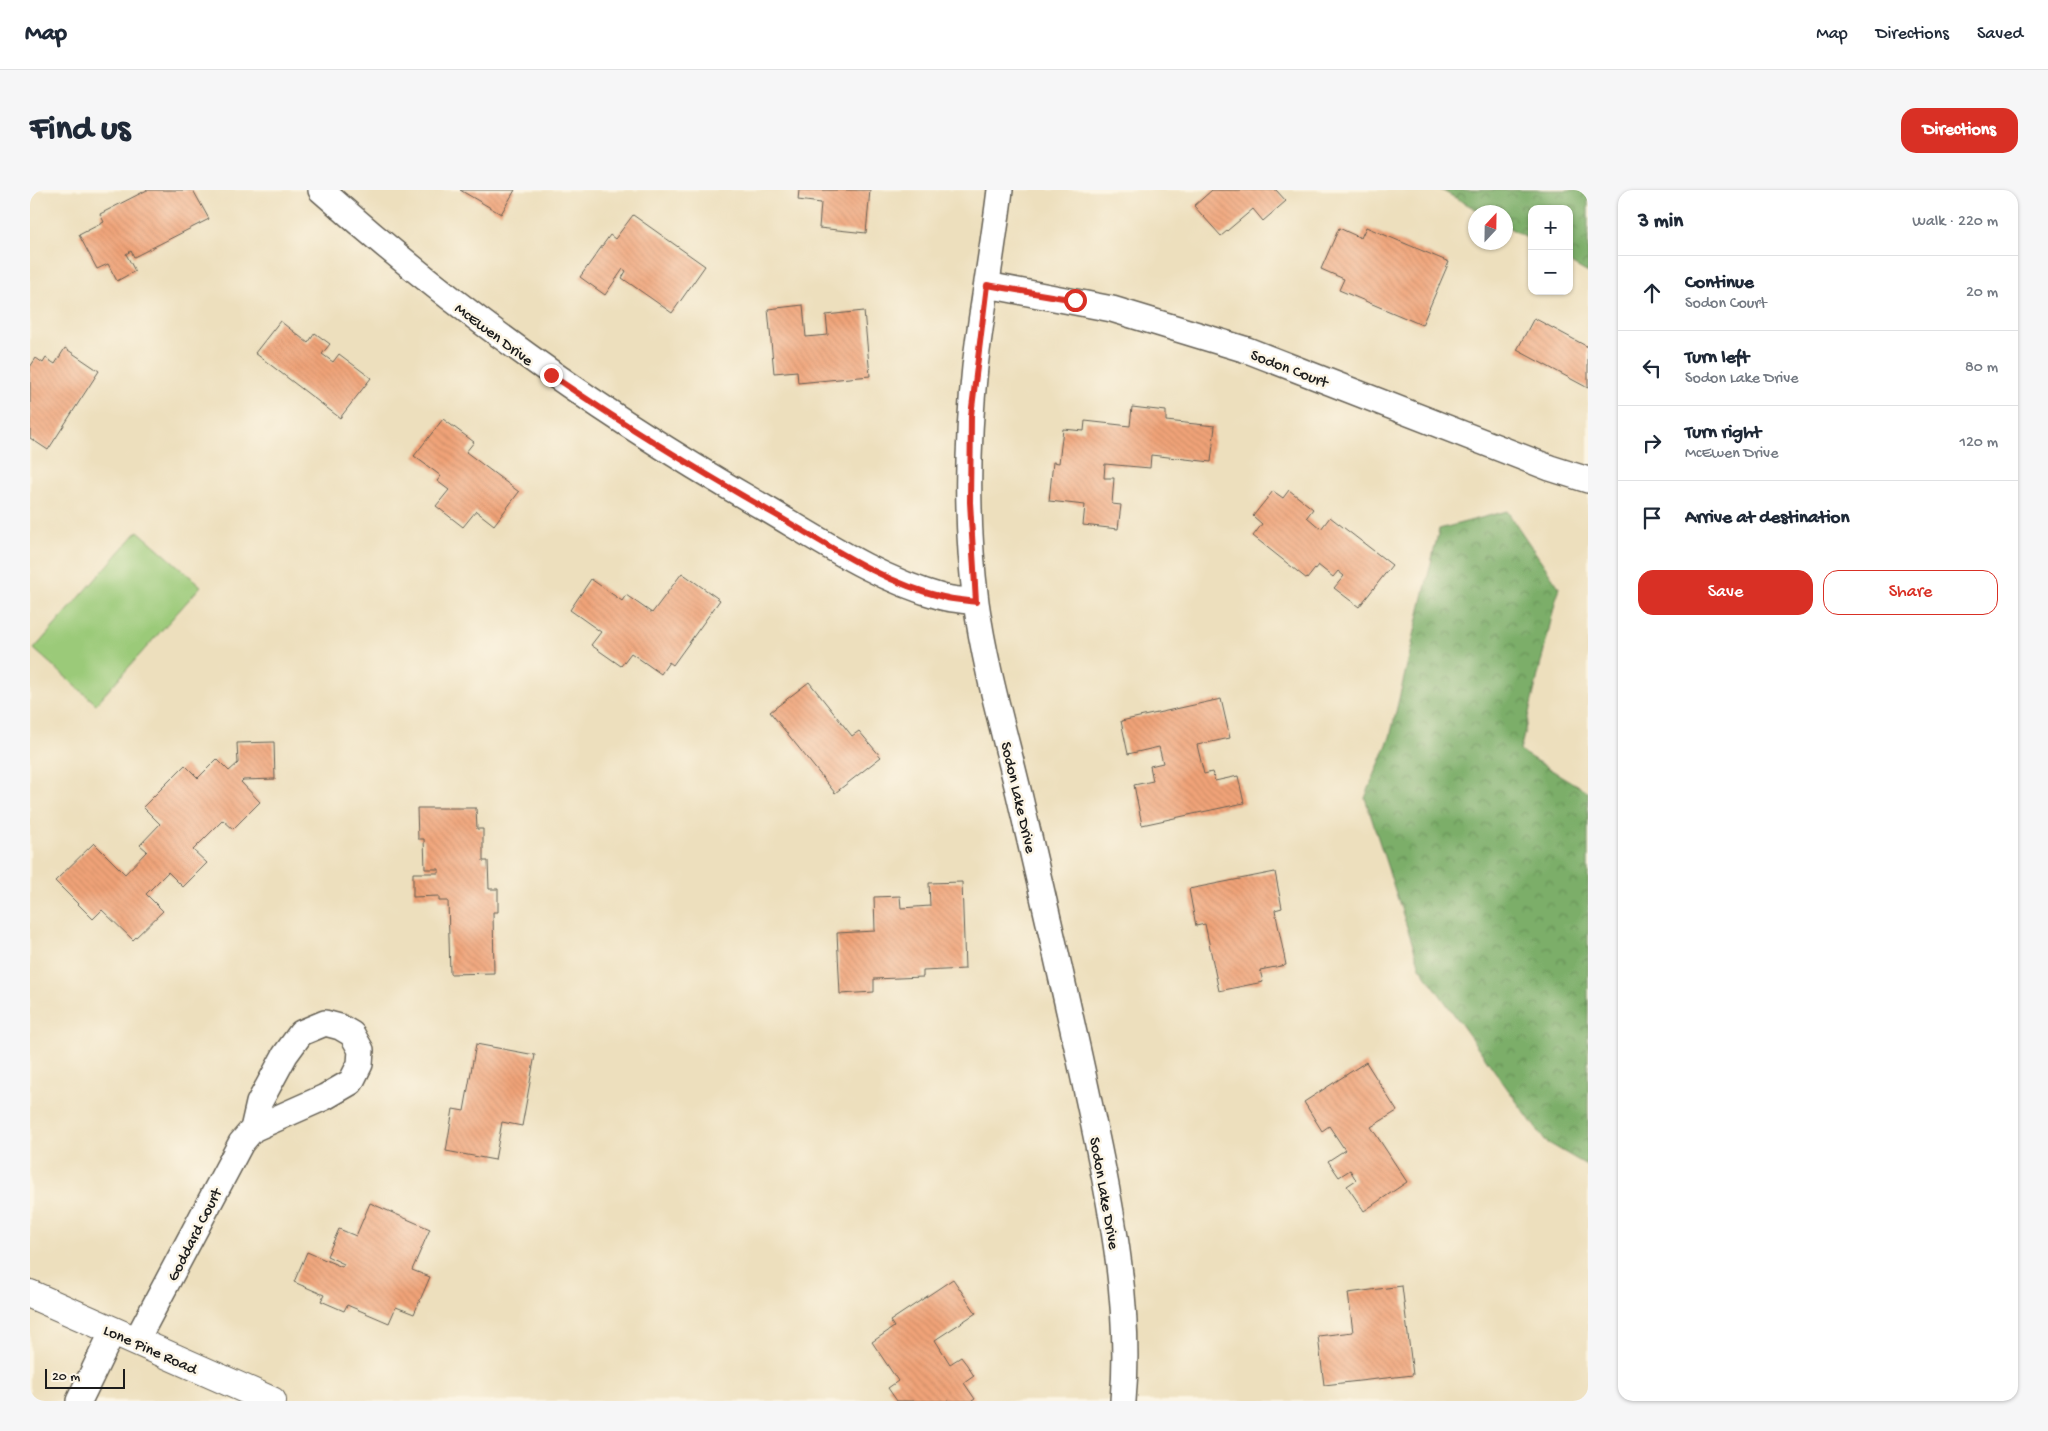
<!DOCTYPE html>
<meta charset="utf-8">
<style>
body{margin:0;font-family:"Gochi Hand",sans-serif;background:#f6f6f7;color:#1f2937}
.controls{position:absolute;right:15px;top:15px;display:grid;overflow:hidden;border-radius:10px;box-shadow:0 1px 4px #0004}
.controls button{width:45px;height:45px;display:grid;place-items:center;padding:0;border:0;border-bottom:1px solid #e0e1e3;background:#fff;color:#1f2937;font:25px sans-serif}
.compass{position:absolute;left:1438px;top:15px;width:45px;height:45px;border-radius:50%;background:#fff;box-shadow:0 1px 4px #0004;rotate:22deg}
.scale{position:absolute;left:15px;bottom:12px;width:80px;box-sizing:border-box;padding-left:5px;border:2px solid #1c1c1c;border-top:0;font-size:14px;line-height:18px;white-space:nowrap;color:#1c1c1c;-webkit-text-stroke:4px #fcf5e5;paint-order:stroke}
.stop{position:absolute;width:15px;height:15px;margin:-11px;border:4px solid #d93025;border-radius:50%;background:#fff}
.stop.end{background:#d93025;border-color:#fff;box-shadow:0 1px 5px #0008}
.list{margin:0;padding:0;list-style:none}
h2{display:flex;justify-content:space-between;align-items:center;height:65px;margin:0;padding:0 20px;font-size:21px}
h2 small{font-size:16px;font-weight:400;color:#747a83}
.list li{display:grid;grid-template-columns:32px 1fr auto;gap:15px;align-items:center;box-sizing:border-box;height:75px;padding:0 20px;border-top:1px solid #e0e1e3}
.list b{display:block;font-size:19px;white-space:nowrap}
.list p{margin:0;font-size:16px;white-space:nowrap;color:#747a83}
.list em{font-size:16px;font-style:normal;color:#747a83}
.actions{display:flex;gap:10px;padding:15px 20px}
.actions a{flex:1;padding:11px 0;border:1px solid #d93025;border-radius:15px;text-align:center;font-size:18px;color:#d93025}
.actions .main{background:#d93025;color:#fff}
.icon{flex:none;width:28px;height:28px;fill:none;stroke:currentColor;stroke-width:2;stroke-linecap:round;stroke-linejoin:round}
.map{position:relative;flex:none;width:1558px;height:1211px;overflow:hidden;border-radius:15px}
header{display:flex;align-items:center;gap:30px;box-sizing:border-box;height:70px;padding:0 25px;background:#fff;border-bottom:1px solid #e0e1e3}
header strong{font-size:24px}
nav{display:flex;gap:28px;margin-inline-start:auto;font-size:18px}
.intro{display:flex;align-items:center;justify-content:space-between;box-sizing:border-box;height:120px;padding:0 30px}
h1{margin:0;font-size:35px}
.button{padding:12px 22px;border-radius:15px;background:#d93025;color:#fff;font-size:18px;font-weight:700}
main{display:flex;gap:30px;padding:0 30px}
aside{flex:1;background:#fff;border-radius:15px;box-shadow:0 1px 4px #0004}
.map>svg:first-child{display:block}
.forest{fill:url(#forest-crowns);stroke:#4c6542}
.park{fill:#9bca79;stroke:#5c734a}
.building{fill:url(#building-back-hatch)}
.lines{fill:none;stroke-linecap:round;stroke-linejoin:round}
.minor-casing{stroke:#656054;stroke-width:28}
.tertiary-casing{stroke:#656054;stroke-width:30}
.minor{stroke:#fff;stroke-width:25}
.tertiary{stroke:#fff;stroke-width:28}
.route{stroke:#d93025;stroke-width:6}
.labels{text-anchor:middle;stroke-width:5;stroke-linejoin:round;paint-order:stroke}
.street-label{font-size:16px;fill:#1c1c1c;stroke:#fcf5e5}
</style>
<header>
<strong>Map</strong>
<nav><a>Map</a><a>Directions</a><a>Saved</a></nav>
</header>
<div class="intro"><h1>Find us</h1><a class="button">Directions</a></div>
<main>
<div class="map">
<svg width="1558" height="1211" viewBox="0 0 1558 1211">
<defs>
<pattern id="forest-crowns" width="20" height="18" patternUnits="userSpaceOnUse" patternTransform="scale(1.25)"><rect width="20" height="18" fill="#7cae69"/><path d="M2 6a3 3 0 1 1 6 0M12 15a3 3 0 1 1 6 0" fill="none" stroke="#658d56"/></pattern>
<pattern id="building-back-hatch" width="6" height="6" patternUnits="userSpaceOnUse" patternTransform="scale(1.25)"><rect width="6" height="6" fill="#f0a378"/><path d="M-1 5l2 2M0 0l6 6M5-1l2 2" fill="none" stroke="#cd8c67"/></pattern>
</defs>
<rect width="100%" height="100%" fill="#fcf5e5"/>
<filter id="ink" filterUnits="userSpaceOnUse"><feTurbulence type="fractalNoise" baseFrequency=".02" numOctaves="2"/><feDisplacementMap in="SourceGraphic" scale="10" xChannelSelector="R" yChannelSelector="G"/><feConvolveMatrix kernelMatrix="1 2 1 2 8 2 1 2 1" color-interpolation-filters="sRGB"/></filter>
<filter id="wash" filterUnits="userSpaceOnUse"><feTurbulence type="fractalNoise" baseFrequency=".0096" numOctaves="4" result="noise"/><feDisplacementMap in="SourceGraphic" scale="20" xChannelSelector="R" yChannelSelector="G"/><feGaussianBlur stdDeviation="1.12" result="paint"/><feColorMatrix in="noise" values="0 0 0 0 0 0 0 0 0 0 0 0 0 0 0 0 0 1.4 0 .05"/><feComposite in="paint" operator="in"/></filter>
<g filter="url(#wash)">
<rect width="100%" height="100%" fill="#eddfbd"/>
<path class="forest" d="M1411,0H1558V83L1539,72V19H1502V51L1476,36V22H1451Z
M1477,321L1529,397L1490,561L1558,602V976L1515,951L1390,777L1335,608L1360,547L1409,339Z"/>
<path class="park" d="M108,341L171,396L66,514L4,459Z"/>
<g id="blocks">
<path class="building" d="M117,0H163L179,29L104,67L101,61L96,64L105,81L87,91L78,74L67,79L49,45L74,32L70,24Z
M430,0H485L471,24Z
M769,0H840L836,43L789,38L791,13L768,10Z
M1182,0H1246L1256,11L1233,31L1223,19L1191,46L1164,16Z
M603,25L675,76L642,123L592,88L596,81L593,79L575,105L550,87L580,45L585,49Z
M1336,37L1419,72L1392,135L1309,100L1314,89L1291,79L1309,38L1331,48Z
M773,115L776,147L798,145L796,125L834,121L840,186L768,193L767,181L744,183L738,119Z
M1504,128L1558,157V198L1487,160Z
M250,131L278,153L285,143L300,154L292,164L303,172L309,164L341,188L310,228L225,163Z
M35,158L69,181L18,260L0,248V177L6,168L13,173L16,168L25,174Z
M1102,217L1136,221V231L1185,236L1181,272L1121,265L1120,278L1075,274L1074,288H1084L1082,314L1091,315L1088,339L1053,335L1055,315L1019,311L1023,272L1029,273L1033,239L1054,241L1055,231L1100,236Z
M413,229L444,252L436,262L489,302L464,335L446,321L433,337L406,316L419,300L407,291L411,286L384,266Z
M1259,300L1283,319L1277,327L1291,339L1300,327L1362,375L1329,417L1304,398L1314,386L1308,381L1303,387L1288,375L1277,389L1223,346L1232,334L1223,326L1243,301L1253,308Z
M652,383L690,410L643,475L639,472L631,484L601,463L591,476L561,455L571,442L540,420L561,389L592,411L596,405L622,423Z
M779,492L822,546L829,541L851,567L805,603L740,522Z
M1191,509L1200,548L1167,555L1174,584L1182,582L1185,591L1208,586L1214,613L1112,635L1104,595L1123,591L1120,576L1133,573L1129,557L1098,564L1091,531Z
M244,552L245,589L213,590L211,592L230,612L203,639L193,630L163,660L177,673L153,697L138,682L116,704L133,721L103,750L72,720L63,729L25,691L64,653L95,684L117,661L110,655L130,634L113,617L155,575L168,588L187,569L199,581L208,573L207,553Z
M387,618H446L447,639H453V671H458L459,699H468V722H463L464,783L420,784L418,711H409V706L383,707V683H409V679H395L394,649H388Z
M1245,682L1252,718L1245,720L1256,775L1230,780L1233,792L1189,801L1175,734L1166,736L1159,699Z
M932,692L935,779L893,781V787L844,789V802L810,804L807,743L845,741L844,707L870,706L871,718L900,716L899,693Z
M446,854L505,865L492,936L472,932L465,970L416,961L423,919L434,921Z
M1336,872L1367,921L1341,937L1377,992L1334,1021L1317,996L1326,990L1320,980L1309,987L1298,971L1315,960L1299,936L1292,941L1274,912Z
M340,1013L400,1039L382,1080L400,1087L384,1124L366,1117L359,1133L317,1115L314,1121L291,1111L294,1105L264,1092L277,1062L312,1077L314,1074L297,1066L309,1039L326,1046Z
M923,1089L946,1123L905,1150L920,1174L931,1167L937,1175L944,1186L934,1193L945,1209L942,1211H867L858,1198L868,1191L842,1152L864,1137L860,1131Z
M1372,1096L1383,1185L1294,1195L1288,1146L1323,1142L1318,1103Z"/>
</g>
</g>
<g filter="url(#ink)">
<use href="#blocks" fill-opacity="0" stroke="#656054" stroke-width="1"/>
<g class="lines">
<defs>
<path id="minor" d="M291,0C430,124 578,229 740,321C794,353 850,390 912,407C923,410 935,410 946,412
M970,0C963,59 952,118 945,177C937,254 936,335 946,412C955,477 974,541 989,604C1015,715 1041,825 1064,936C1083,1025 1101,1120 1093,1211
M957,95L1082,119L1217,160L1520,278L1558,290
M106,1151L211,953L223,939L295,907L321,892L330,874L331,860L322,844L310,837L295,833L271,843L255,865L229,913L223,939
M49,1211L83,1141"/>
<path id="tertiary" d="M0,1104L242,1211"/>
</defs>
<use href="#minor" class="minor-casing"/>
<use href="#tertiary" class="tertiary-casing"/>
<use href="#minor" class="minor"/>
<use href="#tertiary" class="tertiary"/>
</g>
</g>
<g class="lines" filter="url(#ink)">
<path class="route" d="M521,185C594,235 669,281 746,325C798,355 853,393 913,407C924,410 935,410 946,412L940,312L941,226L957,95L1045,110"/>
</g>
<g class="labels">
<g class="street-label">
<text transform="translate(465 143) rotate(37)" y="6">McEwen Drive</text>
<text transform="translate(1260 177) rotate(21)" y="6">Sodon Court</text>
<text transform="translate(990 607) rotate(77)" y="6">Sodon Lake Drive</text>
<text transform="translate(1076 1003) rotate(80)" y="6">Sodon Lake Drive</text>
<text transform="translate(163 1044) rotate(-63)" y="6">Goddard Court</text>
<text transform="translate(121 1158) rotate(24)" y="6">Lone Pine Road</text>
</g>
</g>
</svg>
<div class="controls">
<button>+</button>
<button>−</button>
</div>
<svg class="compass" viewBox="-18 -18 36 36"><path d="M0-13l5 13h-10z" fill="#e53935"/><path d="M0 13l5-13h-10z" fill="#747a83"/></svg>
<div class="scale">20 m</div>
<div class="stop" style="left:1045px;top:110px"></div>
<div class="stop end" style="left:521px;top:185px"></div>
</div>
<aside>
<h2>3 min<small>Walk · 220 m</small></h2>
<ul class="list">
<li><svg class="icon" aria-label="ahead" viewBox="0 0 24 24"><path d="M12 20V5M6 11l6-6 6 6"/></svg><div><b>Continue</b><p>Sodon Court</p></div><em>20 m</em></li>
<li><svg class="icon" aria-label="left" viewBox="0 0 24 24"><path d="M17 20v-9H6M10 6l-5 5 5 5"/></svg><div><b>Turn left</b><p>Sodon Lake Drive</p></div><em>80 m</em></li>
<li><svg class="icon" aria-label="right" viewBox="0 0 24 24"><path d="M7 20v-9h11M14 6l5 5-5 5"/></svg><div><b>Turn right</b><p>McEwen Drive</p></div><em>120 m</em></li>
<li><svg class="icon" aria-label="arrive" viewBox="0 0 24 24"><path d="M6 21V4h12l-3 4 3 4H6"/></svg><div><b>Arrive at destination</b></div></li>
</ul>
<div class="actions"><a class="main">Save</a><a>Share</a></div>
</aside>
</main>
